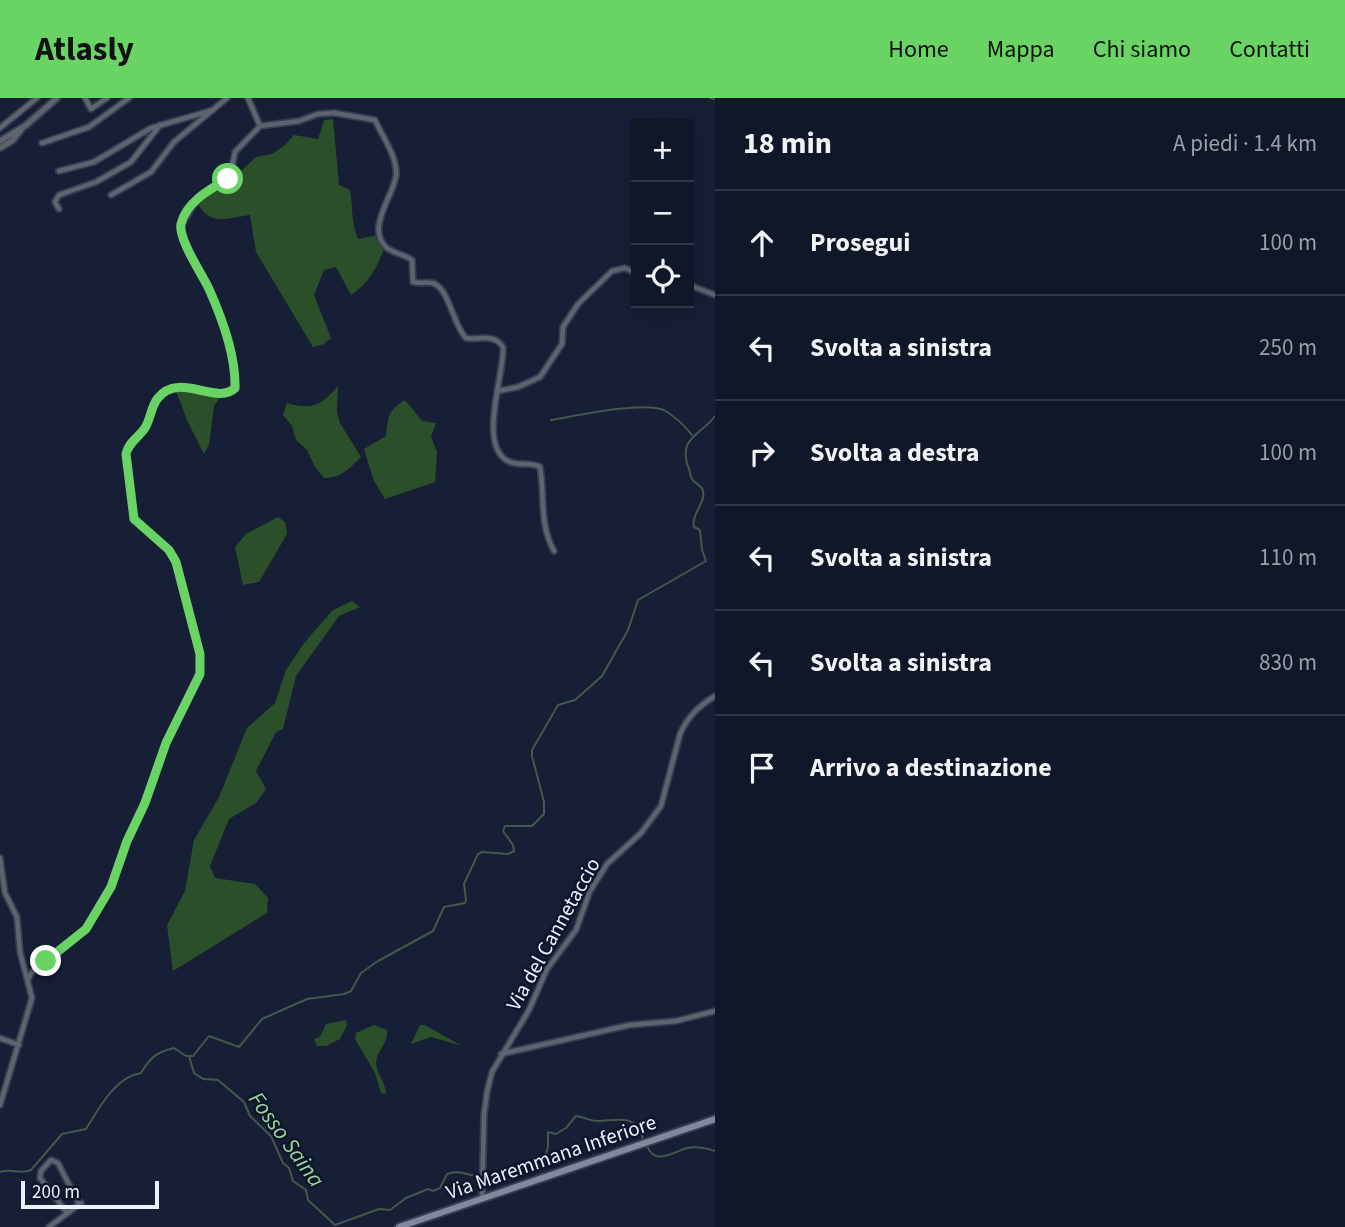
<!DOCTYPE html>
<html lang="it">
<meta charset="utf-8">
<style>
body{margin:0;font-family:"Source Sans 3",sans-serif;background:#192030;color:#f1f3f6}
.controls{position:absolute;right:21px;top:21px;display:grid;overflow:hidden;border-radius:0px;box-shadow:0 7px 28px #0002}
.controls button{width:63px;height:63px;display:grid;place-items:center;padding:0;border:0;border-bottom:2px solid #303645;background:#101728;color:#f1f3f6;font:35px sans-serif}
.scale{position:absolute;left:21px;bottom:18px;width:138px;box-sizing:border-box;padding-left:7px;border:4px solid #ecf2ff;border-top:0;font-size:19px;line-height:24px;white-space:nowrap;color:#ecf2ff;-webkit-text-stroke:5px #0d162b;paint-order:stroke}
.stop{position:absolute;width:21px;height:21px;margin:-16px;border:5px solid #69d464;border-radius:50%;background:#fff}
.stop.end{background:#69d464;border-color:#fff;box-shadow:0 2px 7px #0008}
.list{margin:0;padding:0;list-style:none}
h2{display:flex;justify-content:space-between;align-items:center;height:91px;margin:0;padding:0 28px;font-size:30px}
h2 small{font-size:23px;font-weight:400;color:#9c9fa8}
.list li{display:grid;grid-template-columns:46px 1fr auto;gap:21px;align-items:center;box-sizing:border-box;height:105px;padding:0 28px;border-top:2px solid #303645}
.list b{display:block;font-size:26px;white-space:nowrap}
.list em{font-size:23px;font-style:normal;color:#9c9fa8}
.icon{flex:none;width:38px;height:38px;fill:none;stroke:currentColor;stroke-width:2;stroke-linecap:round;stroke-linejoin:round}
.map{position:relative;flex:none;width:715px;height:1129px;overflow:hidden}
header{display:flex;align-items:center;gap:42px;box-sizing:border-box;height:98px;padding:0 35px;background:#69d464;color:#111}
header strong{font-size:33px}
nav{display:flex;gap:38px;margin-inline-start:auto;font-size:24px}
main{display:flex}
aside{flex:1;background:#101728}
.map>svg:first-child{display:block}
.green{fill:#2b4f29}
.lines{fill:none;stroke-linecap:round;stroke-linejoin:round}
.stream{stroke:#47574c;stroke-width:2}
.minor-casing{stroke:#343d52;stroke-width:8}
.tertiary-casing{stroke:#343d52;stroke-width:9}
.secondary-casing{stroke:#343d52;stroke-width:10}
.minor{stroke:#5e636f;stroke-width:4.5}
.tertiary{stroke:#5e636f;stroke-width:5}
.secondary{stroke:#81899d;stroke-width:6}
.route{stroke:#69d464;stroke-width:9}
.labels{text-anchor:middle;stroke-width:5;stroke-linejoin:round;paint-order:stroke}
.street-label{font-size:21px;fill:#ecf2ff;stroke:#0d162b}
.water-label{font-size:23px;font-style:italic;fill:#9bd897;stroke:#0d162b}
</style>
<header>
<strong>Atlasly</strong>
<nav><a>Home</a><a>Mappa</a><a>Chi siamo</a><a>Contatti</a></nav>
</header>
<main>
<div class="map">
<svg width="715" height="1129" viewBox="0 0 715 1129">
<rect width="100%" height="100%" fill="#161f36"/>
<path class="green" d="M333,21L339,87L350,92C353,109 351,125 358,141L378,137L384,151C376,171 369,185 351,197L336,169L324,172L314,197L331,240L324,246L313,249L256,154L250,117C227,120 209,129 197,104L211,92L239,75L256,59L272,56L285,47L294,37L318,41L324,22Z
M338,288L337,314L340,325L361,359C349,371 341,380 324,380L315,369L307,352L296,342L292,328L283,317L287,305C312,312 321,308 338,288Z
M193,292L221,298L214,308L209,347L204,356L187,322L176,293Z
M405,302L422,323L436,325L431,339L437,354L435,384L385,401L374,383L364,351L386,338C388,319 388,312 405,302Z
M278,419L285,424L287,436L259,484L243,487L235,449L246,436Z
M352,503L360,509L339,518L296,578L283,631L276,634L256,673L266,691L256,705L229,721L210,768L215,780L255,786L268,800L267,815L173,873L167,827L185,793L194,742L219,699L247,630L275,605L286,572L304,545L333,512Z
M346,922L347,927L340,941L326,948H317L314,941L320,939L326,926Z
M374,927L387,932C388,947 377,952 376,964C376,976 386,984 386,996L381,995L375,975L355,941L356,935Z
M420,927H425L462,948L431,939L411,946Z"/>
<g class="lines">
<path class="stream" d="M710,0L715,1
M551,322C575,318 643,303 664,312C674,318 685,328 692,337
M189,958L194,975L203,981L218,982L244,1004L250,1018L271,1038L283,1065L289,1070L293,1083L306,1092L308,1102L335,1127L379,1111L390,1112L406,1100L428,1091L433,1093L440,1090L447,1076C461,1071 467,1078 480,1078C500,1078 523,1076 542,1069L548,1049V1034L556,1036L566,1030L576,1018C583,1019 591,1023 598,1023C621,1022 635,1015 644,1043
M647,1048C655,1068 673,1054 687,1050C696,1048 706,1050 715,1053
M0,1074C12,1070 20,1077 31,1072L62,1036L86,1031C99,1010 115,979 141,975C150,960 156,954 174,950L186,958H193L209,938L239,949L262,921L307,901L344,896L351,893L361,875L378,863L433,833L444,809L465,805L466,802L464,786L478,756L482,754L508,756L514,753L513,747L503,733L505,728H532L544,716V704L532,658V652L558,607L575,602L602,578L628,532L638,502L706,463L702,452L700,432L694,429C691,416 706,405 703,393C702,387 695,386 692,381C690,378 690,374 689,371C677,340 699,339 715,318"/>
<defs>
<path id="minor" d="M85,0L91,11L107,0
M248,0L260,28
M0,30L37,0
M42,45L89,29L129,0
M59,73L94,64L151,30L213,12
M111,97L151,74L174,44L227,0
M59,111L55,104L59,97L96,84L131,64L160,27
M689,187L715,197
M498,293L518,289L540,279L562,246L563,229L578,206L612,173L625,170L636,175
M0,760L5,795L17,819L20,854L32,900L0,1007
M28,882L31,875L86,831L102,805L114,781L127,743L145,705L166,645L199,576L200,556L175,462L167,451L134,421L126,354C130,343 140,337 146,327C152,318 152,305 160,297C182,275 217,307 235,291C235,254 220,214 204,181C196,164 183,146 181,127L198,100L230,79L235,54L260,28L299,23L318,16L335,15L375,22C382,38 398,59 396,78C393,99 365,131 387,150C395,156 404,156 412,162L413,184C420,186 429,183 435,186C450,194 453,227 466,240C480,243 492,234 503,249C505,275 477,347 508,363C519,369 530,363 540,369C545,398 539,426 554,453
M0,940L19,947
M501,956L630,927L676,923L715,913
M482,1100L484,1017L487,994L492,974L529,912L547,871L576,832L590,793L607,766L641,735L661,708L680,636C688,618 699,608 715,598
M67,1115L40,1080L41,1073L51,1062L58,1065L79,1106
M49,1129L81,1105"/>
<path id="tertiary" d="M0,43L25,28L57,0
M0,50L13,42L21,32"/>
<path id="secondary" d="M399,1129L715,1021"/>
</defs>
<use href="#minor" class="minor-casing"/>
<use href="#tertiary" class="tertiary-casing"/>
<use href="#secondary" class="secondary-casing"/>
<use href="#minor" class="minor"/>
<use href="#tertiary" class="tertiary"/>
<use href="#secondary" class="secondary"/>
</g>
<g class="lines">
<path class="route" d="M46,863L86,831L111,789L127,743L145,705L166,645L200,576V556L176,464L169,452L134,421L126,356C128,345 139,339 145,330C151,320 151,308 158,300C179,273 217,308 235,290C236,258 222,220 209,191C202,176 178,141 181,126C186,104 210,91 228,81"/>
</g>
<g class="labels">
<g class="street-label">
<text transform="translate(553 836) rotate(-61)" y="7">Via del Cannetaccio</text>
<text transform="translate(551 1059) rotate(-19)" y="7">Via Maremmana Inferiore</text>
</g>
<g class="water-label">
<text transform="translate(287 1041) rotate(54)" y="8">Fosso Saina</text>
</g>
</g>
</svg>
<div class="controls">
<button>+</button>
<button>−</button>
<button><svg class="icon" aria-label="locate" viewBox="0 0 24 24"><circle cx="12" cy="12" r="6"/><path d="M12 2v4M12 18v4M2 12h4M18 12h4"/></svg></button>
</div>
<div class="scale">200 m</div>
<div class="stop" style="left:228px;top:81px"></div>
<div class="stop end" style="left:46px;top:863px"></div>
</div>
<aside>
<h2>18 min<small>A piedi · 1.4 km</small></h2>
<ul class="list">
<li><svg class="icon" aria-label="ahead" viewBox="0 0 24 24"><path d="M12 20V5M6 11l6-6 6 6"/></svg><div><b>Prosegui</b></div><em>100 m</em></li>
<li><svg class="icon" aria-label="left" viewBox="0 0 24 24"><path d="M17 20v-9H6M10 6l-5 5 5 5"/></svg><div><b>Svolta a sinistra</b></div><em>250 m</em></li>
<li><svg class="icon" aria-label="right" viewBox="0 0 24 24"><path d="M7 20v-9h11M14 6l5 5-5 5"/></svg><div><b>Svolta a destra</b></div><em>100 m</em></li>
<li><svg class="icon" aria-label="left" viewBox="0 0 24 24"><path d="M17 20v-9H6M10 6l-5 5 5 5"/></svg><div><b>Svolta a sinistra</b></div><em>110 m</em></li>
<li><svg class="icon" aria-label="left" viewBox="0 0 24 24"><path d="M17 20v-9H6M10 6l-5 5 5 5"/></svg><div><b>Svolta a sinistra</b></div><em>830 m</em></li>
<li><svg class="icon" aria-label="arrive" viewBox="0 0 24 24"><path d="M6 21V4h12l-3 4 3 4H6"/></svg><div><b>Arrivo a destinazione</b></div></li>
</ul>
</aside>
</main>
